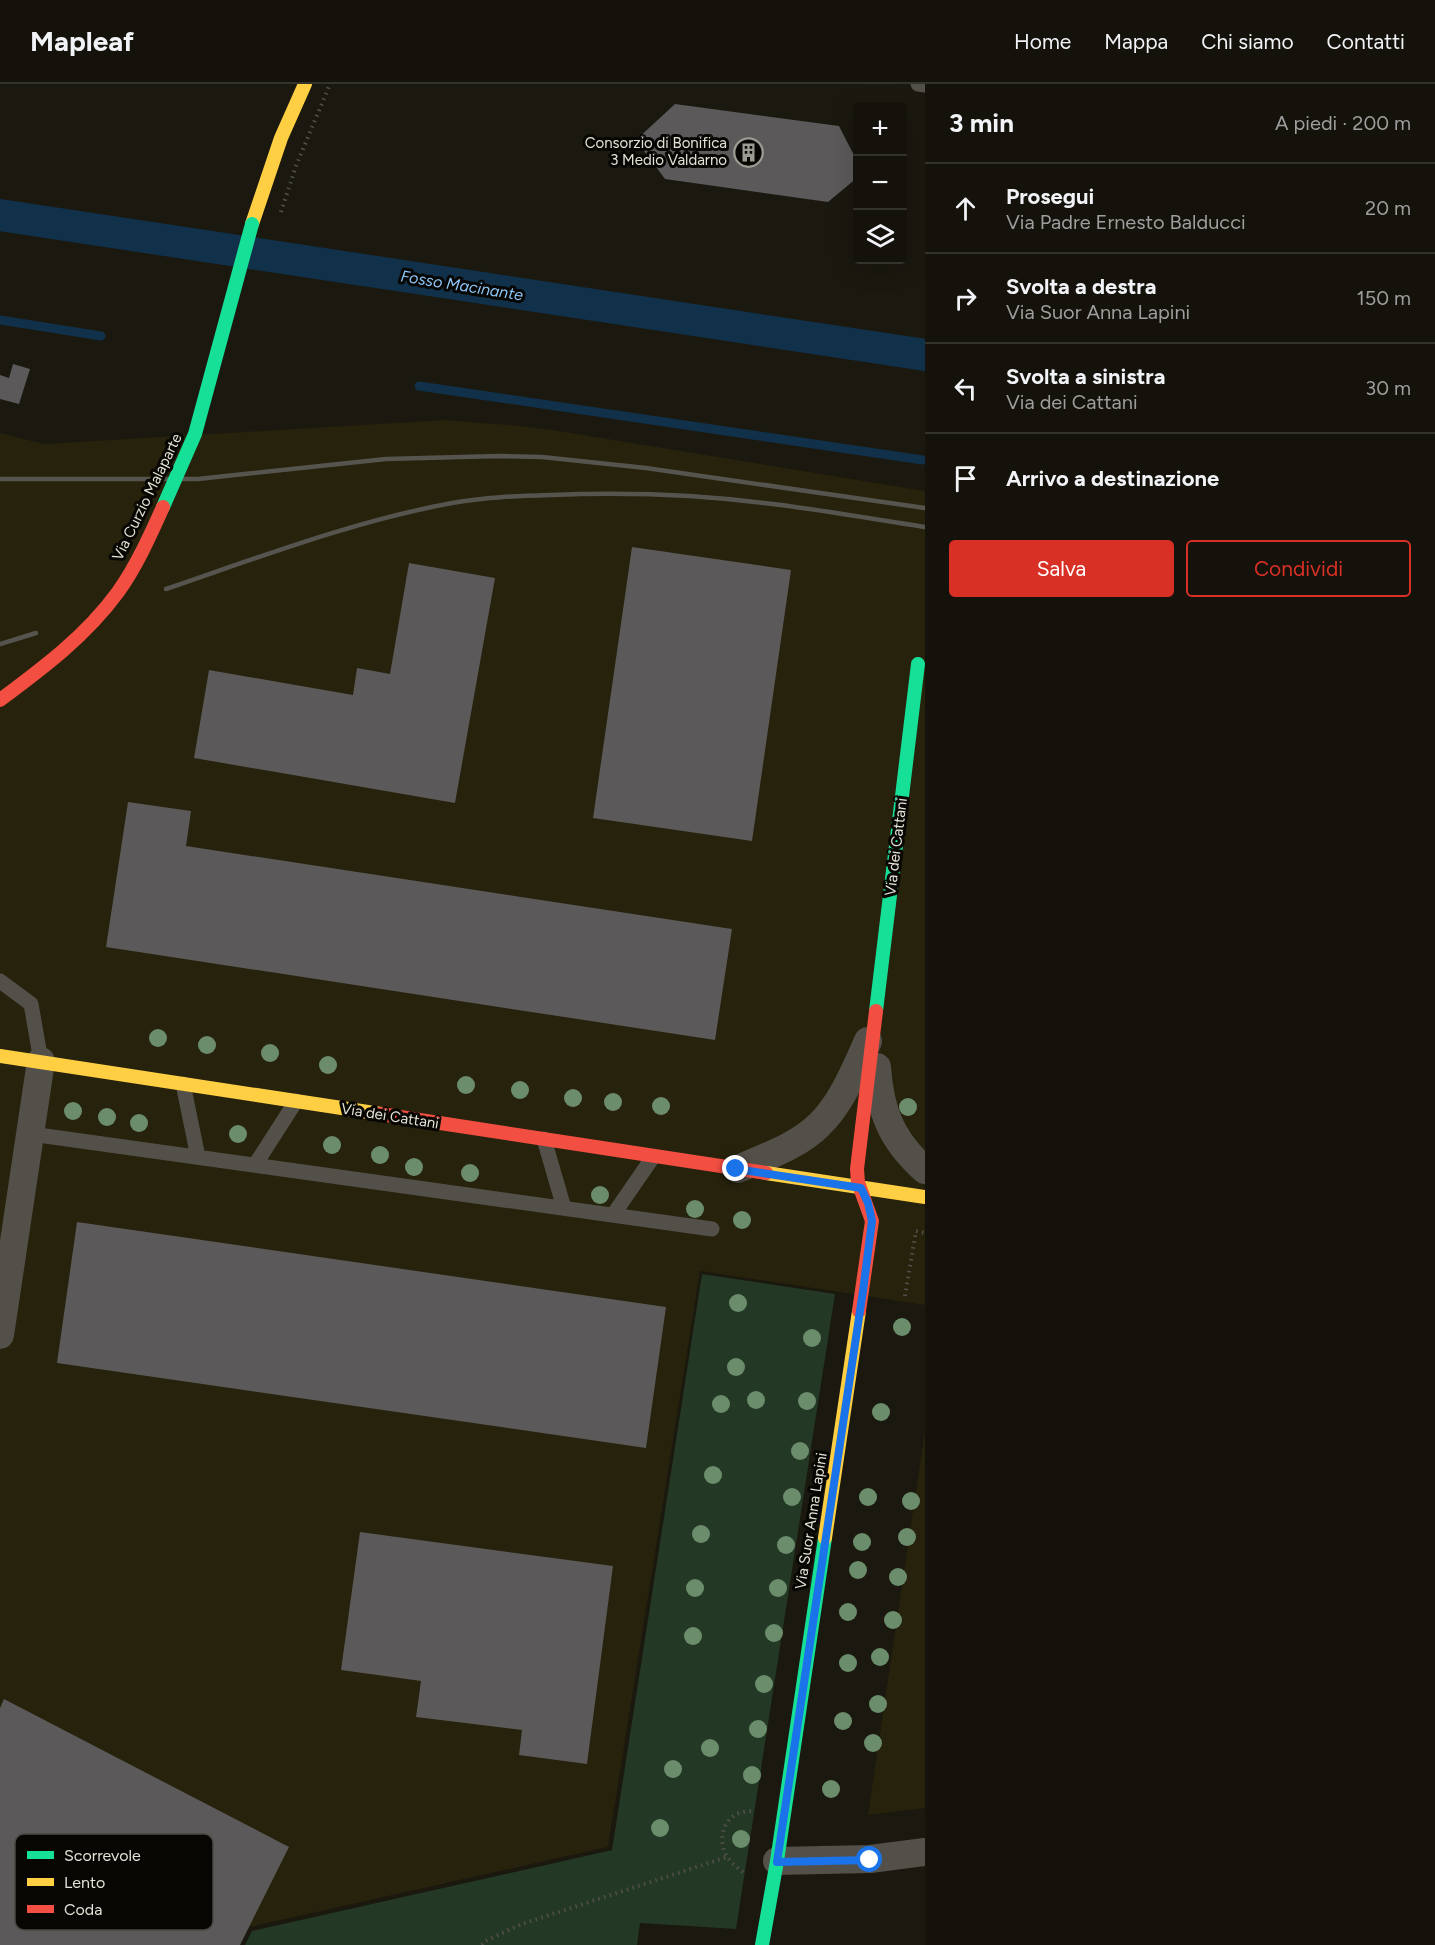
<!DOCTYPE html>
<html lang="it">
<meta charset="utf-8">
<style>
body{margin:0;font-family:Figtree,sans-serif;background:#212019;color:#f1f3f6}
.controls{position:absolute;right:18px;top:18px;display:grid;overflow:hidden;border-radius:6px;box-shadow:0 6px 24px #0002}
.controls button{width:54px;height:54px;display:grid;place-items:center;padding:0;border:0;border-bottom:2px solid #33322c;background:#14120b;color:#f1f3f6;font:30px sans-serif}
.stop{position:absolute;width:18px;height:18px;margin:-14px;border:4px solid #1a73e8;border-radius:50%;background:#fff}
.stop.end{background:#1a73e8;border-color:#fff;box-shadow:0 2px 6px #0008}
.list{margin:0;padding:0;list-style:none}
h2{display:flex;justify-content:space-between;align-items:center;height:78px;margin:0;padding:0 24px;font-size:26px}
h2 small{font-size:20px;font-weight:400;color:#9d9e9d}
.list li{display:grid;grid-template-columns:39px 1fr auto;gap:18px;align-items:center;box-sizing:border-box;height:90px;padding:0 24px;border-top:2px solid #33322c}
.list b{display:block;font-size:22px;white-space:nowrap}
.list p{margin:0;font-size:20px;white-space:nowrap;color:#9d9e9d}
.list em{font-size:20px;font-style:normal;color:#9d9e9d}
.actions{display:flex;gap:12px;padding:18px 24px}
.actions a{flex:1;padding:14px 0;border:2px solid #d93025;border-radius:6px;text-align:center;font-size:21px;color:#d93025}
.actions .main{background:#d93025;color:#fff}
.icon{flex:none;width:33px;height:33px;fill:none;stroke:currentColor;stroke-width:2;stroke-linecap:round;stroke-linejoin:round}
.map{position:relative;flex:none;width:925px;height:1861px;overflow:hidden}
header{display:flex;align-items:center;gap:36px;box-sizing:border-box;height:84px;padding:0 30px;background:#14120b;border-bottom:2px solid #33322c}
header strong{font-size:28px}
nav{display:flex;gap:33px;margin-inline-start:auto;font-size:21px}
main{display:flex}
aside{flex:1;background:#14120b}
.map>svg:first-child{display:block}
.built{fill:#26220c}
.green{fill:#233825}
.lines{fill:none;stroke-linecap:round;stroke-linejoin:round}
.stream{stroke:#11314a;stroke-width:9}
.canal{stroke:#11314a;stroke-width:32}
.building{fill:#5b5959}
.path{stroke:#52504a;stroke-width:4;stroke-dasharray:1.5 4.5;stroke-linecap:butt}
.lane{stroke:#53504a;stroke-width:15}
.street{stroke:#53504a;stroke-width:28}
.fast{stroke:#16e098;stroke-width:14}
.slow{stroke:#ffcf43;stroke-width:14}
.jam{stroke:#f24e42;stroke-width:14}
.rail{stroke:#56544e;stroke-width:4.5}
.path-bridge{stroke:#52504a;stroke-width:4;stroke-dasharray:1.5 4.5;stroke-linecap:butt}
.fast-bridge{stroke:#16e098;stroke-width:14}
.jam-bridge{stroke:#f24e42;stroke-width:14}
.tree{fill:#6b8d6c}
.route{stroke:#1a73e8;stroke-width:8}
.labels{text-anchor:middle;stroke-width:6;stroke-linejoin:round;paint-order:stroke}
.poi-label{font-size:15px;fill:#e4e2d7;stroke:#070602;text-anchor:end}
.street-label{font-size:15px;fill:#e4e2d7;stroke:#070602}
.water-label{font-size:16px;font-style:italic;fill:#8dc7fa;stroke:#070602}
.key{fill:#070602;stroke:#494842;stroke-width:1.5}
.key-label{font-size:16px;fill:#e4e2d7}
</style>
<header>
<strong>Mapleaf</strong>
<nav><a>Home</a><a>Mappa</a><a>Chi siamo</a><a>Contatti</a></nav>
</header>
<main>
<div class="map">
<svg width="925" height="1861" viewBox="0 0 925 1861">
<rect width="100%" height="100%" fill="#1a180f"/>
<path class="built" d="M444,336L511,341L553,346L925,407V1221L700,1187L608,1763L249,1843L240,1861H0V349L44,360Z
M925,1346V1724L868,1731Z"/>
<path class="green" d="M702,1190L835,1210L736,1845L640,1839L637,1861H245L252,1847L612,1766Z"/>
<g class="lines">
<path class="stream" d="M0,236L101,252
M419,302L923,376"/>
<path class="canal" d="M0,131L925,271"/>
</g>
<path class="building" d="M675,20L839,42L858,79V93L828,118L665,95L636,56Z
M13,280L30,285L19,320L0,315V291L9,294Z
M632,463L791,486L752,757L593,734Z
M409,479L495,494L455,719L194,674L209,586L353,611L357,584L390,590Z
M128,718L191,727L186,762L732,845L715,956L106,863Z
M77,1138L666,1223L646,1364L57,1279Z
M360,1448L613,1482L587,1680L519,1671L522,1646L416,1633L421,1597L341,1586Z
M4,1615L289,1763L240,1861H0V1624Z"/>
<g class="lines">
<path class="path" d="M905,1212L916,1147L925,1149
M743,1788C738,1784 732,1780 728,1774C719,1762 720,1740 735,1731C740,1728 748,1727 754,1727
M482,1861L485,1857L522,1840L727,1773"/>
<path class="lane" d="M918,0L925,1
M0,897L31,920L41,977
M183,1000L198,1073
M31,1050L712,1145
M544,1055L564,1124
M255,1081L296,1017
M613,1131L653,1073"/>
<path class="street" d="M877,983C880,1027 891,1056 925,1086
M738,1085C765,1073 798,1062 819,1041C842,1019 855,985 868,957
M0,1251L41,977
M777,1777L870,1775L925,1768"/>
<path class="fast" d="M876,927L918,580
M762,1861L777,1777L825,1454"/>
<path class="slow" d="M252,140L281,54L305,0
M0,972L381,1030
M766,1089L925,1113
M825,1454L859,1227"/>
<path class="jam" d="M381,1030L766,1089
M859,1227L872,1137L858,1098L857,1085L876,927"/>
<path class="rail" d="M0,395H198L386,375L499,372L542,373L646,384L925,424
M166,505C260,473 354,437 452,419C484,413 518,412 551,411C622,408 693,410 764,419C818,425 871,435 925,443
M0,560L36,549"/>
<path class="path-bridge" d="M281,128L296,82L330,0"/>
<path class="fast-bridge" d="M163,423L195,350L252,140"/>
<path class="jam-bridge" d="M0,616C43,584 86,552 118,508C136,483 150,452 163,423"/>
</g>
<g class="tree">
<circle cx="158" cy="954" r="9"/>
<circle cx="207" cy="961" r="9"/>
<circle cx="270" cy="969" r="9"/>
<circle cx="328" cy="981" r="9"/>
<circle cx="466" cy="1001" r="9"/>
<circle cx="520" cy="1006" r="9"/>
<circle cx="573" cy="1014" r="9"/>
<circle cx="613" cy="1018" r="9"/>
<circle cx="661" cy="1022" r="9"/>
<circle cx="908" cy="1023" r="9"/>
<circle cx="73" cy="1027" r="9"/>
<circle cx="107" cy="1033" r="9"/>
<circle cx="139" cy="1039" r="9"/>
<circle cx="238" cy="1050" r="9"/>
<circle cx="332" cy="1061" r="9"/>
<circle cx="380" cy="1071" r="9"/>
<circle cx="414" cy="1083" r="9"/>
<circle cx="470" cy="1089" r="9"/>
<circle cx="600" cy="1111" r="9"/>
<circle cx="695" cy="1125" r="9"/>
<circle cx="742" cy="1136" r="9"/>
<circle cx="738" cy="1219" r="9"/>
<circle cx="902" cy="1243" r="9"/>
<circle cx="812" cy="1254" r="9"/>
<circle cx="736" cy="1283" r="9"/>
<circle cx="756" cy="1316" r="9"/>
<circle cx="807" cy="1317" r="9"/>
<circle cx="721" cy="1320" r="9"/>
<circle cx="881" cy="1328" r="9"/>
<circle cx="800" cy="1367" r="9"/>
<circle cx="713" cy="1391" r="9"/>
<circle cx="792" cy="1413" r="9"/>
<circle cx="868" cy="1413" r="9"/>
<circle cx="911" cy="1417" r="9"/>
<circle cx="701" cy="1450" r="9"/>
<circle cx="907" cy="1453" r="9"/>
<circle cx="862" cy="1458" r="9"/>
<circle cx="786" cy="1461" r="9"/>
<circle cx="858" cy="1486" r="9"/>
<circle cx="898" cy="1493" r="9"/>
<circle cx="695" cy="1504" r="9"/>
<circle cx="778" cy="1504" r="9"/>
<circle cx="848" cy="1528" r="9"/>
<circle cx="893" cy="1536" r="9"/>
<circle cx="774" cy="1549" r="9"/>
<circle cx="693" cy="1552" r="9"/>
<circle cx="880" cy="1573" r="9"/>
<circle cx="848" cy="1579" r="9"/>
<circle cx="764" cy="1600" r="9"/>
<circle cx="878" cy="1620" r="9"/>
<circle cx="843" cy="1637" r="9"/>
<circle cx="758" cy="1645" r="9"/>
<circle cx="873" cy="1659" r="9"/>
<circle cx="710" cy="1664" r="9"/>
<circle cx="673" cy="1685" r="9"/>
<circle cx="752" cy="1691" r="9"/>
<circle cx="831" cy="1705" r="9"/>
<circle cx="660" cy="1744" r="9"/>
<circle cx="741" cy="1755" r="9"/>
</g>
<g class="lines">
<path class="route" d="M736,1085L861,1104L868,1119L872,1137L863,1207L777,1778L870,1776"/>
</g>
<defs>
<symbol id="building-ring" viewBox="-11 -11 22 22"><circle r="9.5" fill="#070602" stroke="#9d9b91" stroke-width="1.5"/><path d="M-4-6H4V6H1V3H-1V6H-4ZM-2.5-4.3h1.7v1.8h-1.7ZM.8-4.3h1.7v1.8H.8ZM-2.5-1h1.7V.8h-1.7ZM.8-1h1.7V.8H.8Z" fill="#9d9b91"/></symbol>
</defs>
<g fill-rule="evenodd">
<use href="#building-ring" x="732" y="52" width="33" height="33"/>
</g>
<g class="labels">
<g class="poi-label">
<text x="727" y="64">Consorzio di Bonifica<tspan x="727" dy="17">3 Medio Valdarno</tspan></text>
</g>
<g class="street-label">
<text transform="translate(147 413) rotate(-64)" y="5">Via Curzio Malaparte</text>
<text transform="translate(896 763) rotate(-83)" y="5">Via dei Cattani</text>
<text transform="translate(390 1032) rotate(9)" y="5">Via dei Cattani</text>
<text transform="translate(811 1437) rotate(-81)" y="5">Via Suor Anna Lapini</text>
</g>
<g class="water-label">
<text transform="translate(462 201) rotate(9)" y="6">Fosso Macinante</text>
</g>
</g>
<rect x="15" y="1750" width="198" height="96" rx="9" class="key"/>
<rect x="27" y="1767" width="27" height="8" fill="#16e098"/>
<rect x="27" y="1794" width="27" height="8" fill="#ffcf43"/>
<rect x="27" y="1821" width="27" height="8" fill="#f24e42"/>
<g class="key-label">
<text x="64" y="1777">Scorrevole</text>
<text x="64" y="1804">Lento</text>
<text x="64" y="1831">Coda</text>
</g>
</svg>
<div class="controls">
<button>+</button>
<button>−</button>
<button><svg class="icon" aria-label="layers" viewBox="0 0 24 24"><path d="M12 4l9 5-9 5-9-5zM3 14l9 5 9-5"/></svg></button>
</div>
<div class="stop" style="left:870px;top:1776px"></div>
<div class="stop end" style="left:736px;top:1085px"></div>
</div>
<aside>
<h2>3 min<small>A piedi · 200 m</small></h2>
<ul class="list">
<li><svg class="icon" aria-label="ahead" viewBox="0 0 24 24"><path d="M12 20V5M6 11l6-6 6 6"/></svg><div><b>Prosegui</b><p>Via Padre Ernesto Balducci</p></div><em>20 m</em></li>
<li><svg class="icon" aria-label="right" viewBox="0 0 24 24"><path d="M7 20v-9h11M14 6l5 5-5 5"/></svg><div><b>Svolta a destra</b><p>Via Suor Anna Lapini</p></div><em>150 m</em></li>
<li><svg class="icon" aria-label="left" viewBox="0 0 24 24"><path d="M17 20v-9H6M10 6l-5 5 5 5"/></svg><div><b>Svolta a sinistra</b><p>Via dei Cattani</p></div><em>30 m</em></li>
<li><svg class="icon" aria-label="arrive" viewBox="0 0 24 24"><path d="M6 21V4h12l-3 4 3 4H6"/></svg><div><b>Arrivo a destinazione</b></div></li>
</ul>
<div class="actions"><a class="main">Salva</a><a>Condividi</a></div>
</aside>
</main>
